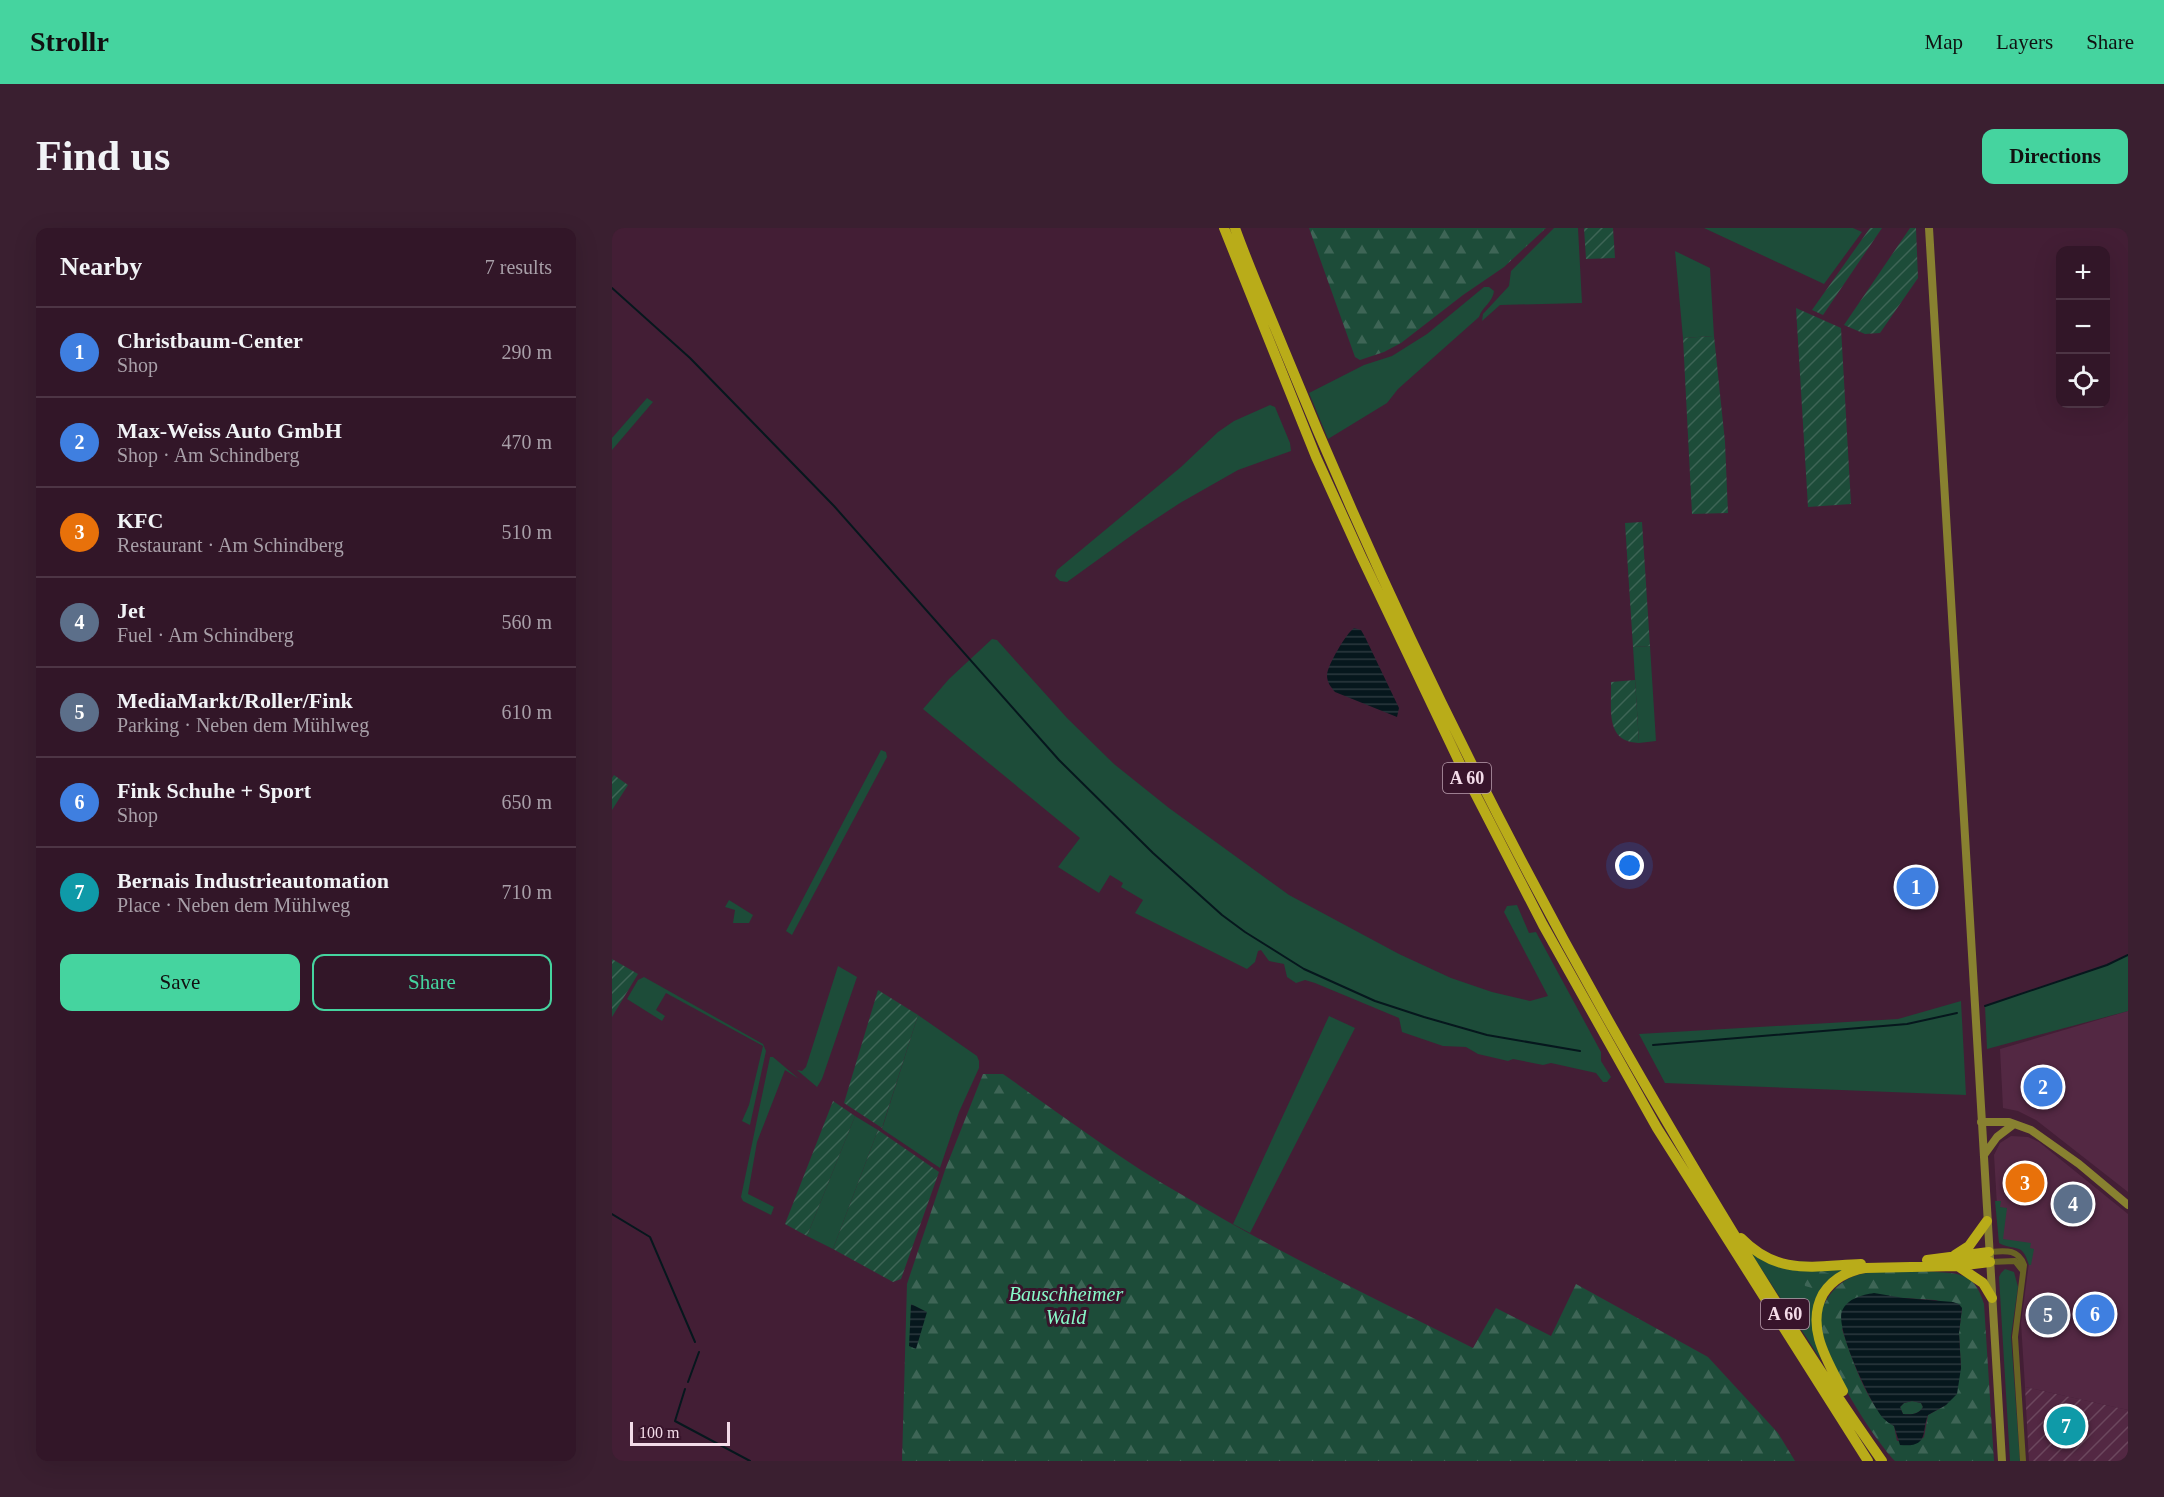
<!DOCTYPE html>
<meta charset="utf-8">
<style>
body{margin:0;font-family:"Times New Roman",serif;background:#3a1f30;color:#f1f3f6}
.controls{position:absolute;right:18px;top:18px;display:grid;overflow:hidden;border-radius:12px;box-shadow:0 6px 24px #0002}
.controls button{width:54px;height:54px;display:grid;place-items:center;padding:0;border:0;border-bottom:2px solid #4d3545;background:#321628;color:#f1f3f6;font:30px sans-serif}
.scale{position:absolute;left:18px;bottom:15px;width:100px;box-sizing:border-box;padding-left:6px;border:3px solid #f3dbe8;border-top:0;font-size:16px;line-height:21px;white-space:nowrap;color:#f3dbe8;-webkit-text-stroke:4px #38142b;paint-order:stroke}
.you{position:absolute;left:1018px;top:638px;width:21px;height:21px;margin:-15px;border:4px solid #fff;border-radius:50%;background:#1a73e8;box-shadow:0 0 0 9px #1a73e833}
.badge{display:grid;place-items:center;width:39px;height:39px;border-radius:50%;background:#45d49f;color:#fff;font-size:20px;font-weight:700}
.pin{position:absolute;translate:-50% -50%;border:3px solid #fff;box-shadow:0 2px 6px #0006}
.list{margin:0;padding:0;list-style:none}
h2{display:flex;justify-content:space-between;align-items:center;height:78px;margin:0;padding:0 24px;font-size:26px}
h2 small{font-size:20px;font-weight:400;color:#a89fa8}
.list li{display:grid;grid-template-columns:39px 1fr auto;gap:18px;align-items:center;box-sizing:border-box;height:90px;padding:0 24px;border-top:2px solid #4d3545}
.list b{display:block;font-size:22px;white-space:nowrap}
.list p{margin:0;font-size:20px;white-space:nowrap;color:#a89fa8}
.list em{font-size:20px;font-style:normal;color:#a89fa8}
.actions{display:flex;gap:12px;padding:18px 24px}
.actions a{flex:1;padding:14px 0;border:2px solid #45d49f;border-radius:12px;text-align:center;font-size:21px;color:#45d49f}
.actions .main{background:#45d49f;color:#111}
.icon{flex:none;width:33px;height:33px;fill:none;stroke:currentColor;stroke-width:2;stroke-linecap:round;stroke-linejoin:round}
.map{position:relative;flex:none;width:1516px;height:1233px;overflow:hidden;border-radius:12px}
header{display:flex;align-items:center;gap:36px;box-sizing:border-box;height:84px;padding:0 30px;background:#45d49f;color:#111}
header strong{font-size:28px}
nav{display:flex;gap:33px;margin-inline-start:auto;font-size:21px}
.intro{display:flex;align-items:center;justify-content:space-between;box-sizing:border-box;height:144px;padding:0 36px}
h1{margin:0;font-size:42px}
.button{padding:15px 27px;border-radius:12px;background:#45d49f;color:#111;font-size:21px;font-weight:700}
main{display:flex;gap:36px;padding:0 36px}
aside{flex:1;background:#321628;border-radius:12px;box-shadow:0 6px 24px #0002}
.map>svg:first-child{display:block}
.built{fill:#532843}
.industrial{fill:url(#industrial-furrows)}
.grass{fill:#1d4c39}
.forest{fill:url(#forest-firs);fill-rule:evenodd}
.garden{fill:url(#garden-furrows)}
.water{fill:url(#water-rules);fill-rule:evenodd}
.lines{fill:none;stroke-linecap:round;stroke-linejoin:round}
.stream{stroke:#06171d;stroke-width:2}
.street{stroke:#696324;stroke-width:6}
.secondary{stroke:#888130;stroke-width:8}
.highway{stroke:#b9ac19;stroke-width:10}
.labels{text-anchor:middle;stroke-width:6;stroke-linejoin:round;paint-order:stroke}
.shield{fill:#38142b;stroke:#bb9faf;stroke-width:1.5}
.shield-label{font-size:18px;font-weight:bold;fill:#f3dbe8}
.park-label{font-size:20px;font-style:italic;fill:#88fac9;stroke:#38142b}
</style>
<header>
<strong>Strollr</strong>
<nav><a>Map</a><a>Layers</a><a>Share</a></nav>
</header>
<div class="intro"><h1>Find us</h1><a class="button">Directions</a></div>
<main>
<aside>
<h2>Nearby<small>7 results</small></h2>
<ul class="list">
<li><span class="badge" style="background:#3f7fe0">1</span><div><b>Christbaum-Center</b><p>Shop</p></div><em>290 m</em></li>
<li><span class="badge" style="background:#3f7fe0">2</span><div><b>Max-Weiss Auto GmbH</b><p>Shop · Am Schindberg</p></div><em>470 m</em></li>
<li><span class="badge" style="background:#e8710a">3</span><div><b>KFC</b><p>Restaurant · Am Schindberg</p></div><em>510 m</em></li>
<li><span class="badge" style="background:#5c6f8a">4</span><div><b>Jet</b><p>Fuel · Am Schindberg</p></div><em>560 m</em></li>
<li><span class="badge" style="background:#5c6f8a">5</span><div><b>MediaMarkt/Roller/Fink</b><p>Parking · Neben dem Mühlweg</p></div><em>610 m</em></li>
<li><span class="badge" style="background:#3f7fe0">6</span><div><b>Fink Schuhe + Sport</b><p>Shop</p></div><em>650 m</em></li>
<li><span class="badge" style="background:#0f9aa8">7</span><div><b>Bernais Industrieautomation</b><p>Place · Neben dem Mühlweg</p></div><em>710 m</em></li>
</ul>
<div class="actions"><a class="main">Save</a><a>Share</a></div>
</aside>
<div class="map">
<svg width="1516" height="1233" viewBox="0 0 1516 1233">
<defs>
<pattern id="industrial-furrows" width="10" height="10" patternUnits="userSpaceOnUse" patternTransform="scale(1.5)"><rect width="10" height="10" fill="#532843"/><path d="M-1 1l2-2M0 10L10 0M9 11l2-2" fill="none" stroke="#6c475e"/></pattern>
<pattern id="forest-firs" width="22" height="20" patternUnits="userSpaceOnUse" patternTransform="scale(1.5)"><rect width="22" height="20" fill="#1d4c39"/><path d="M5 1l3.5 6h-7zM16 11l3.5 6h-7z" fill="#3e6556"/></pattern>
<pattern id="garden-furrows" width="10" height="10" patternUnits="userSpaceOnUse" patternTransform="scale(1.5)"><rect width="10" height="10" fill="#1d4c39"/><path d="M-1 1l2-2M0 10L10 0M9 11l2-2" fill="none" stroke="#3e6556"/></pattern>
<pattern id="water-rules" width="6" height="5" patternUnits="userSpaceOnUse" patternTransform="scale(1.5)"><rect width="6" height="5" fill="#06171d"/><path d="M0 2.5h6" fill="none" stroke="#2b383e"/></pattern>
</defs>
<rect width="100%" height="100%" fill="#431e35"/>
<path class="built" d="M1516,783V964L1424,892L1406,883L1391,880L1388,821Z
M1399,908L1416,909L1427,914L1516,986V1182L1413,1159L1409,1095L1418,1027L1410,1017L1387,1012L1382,927L1388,915Z"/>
<path class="industrial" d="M1413,1159L1516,1182V1233H1417Z"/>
<path class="grass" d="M942,0H966L970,75L888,77L870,93L871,86L897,58L899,43Z
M1092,0H1241L1250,4L1212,56Z
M1063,23L1098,40L1102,108L1071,110Z
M872,59H877L882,63C881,74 870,79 867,89L786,161L775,175L716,211L697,165L752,137L780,128L815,106Z
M35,170L41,174L0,222V210Z
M658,177L663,179L678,215L679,223L626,242L568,275L527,302L455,354L448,353L443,348L445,342L569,239L606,204L622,193Z
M380,411L385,412L455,490L502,536L557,580L677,667L787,726L839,750L880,764L918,773L936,768L892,684L895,678L905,677L917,705L924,704L989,824V833L999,849L995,854H991L984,845L939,835L931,837L901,831L896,833L866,826L854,819L831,818L790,804L787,790L703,755L693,752L684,755L675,749L672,736L657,733L649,722L646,723L643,734L635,741L523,685L531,672L509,659L511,655L498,647L487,665L446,639L468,610L311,481L337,451Z
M1038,418L1044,513L1027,515L1021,419Z
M269,522L274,524L275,529L180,707L174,703Z
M117,672L141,687L137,695H121L123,682L113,679Z
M1516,727V783L1375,821L1373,778L1495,737Z
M226,738L245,749L210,851L205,859L185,842L190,843L194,839Z
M32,749L151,816L154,823L138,897L130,893L137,877L151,818L54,765L44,782L53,788L50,793L15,771L26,752Z
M1349,773L1354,867L1053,855L1027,806L1286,791Z
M306,787L365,828L367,833V840L347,884L328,940L270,901Z
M717,788L743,800L638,1005L621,996Z
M158,829H161L187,851L173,842L145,914L136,966L162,979L159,987L131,973L129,969Z
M243,888L266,902L221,1021L195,1008Z
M1383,973H1389L1388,979L1395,980L1391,1011L1419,1015L1418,1020L1422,1021L1419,1037H1417C1410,1013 1403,1024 1387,1015Z
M1135,1019L1148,1030L1243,1038L1216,1054L1206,1120L1209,1132Z
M1393,1041L1402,1044L1406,1059L1399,1108L1408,1233H1398L1387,1049L1389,1045Z
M1300,1173L1309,1175L1311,1179C1307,1186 1300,1187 1291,1186L1288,1179L1292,1175Z"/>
<path class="forest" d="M697,0H934L892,39L851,67L789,115L772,124L748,132L743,129Z
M371,846H391C451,888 509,932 572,968C665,1024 764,1071 861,1120L884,1080L939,1108L964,1056L1096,1129L1166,1205L1183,1233H290L295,1056L333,942Z
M1207,1042L1218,1046V1052H1214L1204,1061L1193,1058L1191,1049L1193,1045Z
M1311,1043C1343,1046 1362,1041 1372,1076L1382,1233H1283C1258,1206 1206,1125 1209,1088C1211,1073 1221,1060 1234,1052C1253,1040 1290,1044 1311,1043ZM1292,1070L1323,1072L1350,1080L1347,1105L1349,1140L1334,1177L1316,1187L1312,1209L1306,1214L1285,1213L1282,1198C1256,1181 1240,1131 1230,1101Z"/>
<path class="garden" d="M972,0H1001L1003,30L974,31Z
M1258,0H1270L1211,87L1200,82Z
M1298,0H1304L1306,50L1268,105L1253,106L1232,97Z
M1184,80L1229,100L1239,276L1196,279Z
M1102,108L1113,214L1116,285L1080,286L1071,110Z
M1030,294L1038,418L1021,419L1013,295Z
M1023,452L1027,515C992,514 1000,480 999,454Z
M2,547L16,557L0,582V550Z
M0,731L26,746L0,789Z
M266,762L306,787L270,900L232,875Z
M221,873L243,888L195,1008L173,996Z
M266,902L327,944L289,1051L281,1054L221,1021Z"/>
<path class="water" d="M742,400L749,402L753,409L787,480L785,489L723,464C719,459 715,455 715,447C716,436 734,406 742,400Z
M1262,1065L1292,1070L1341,1074L1347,1076L1350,1080L1347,1105L1349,1140L1345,1166L1334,1177L1316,1187C1309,1203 1318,1220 1288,1217L1282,1198C1278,1196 1274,1193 1271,1190C1258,1175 1223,1100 1230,1083C1236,1070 1250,1067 1262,1065ZM1300,1173L1309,1175L1311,1179C1307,1186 1300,1187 1291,1186L1288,1179L1292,1175Z
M299,1076L315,1084L304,1121L297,1118Z"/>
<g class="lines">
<path class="stream" d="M0,60L78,130L222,278L447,532L541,625L610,687L633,704L692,741L763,773L812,789L875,807L968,823
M1373,778L1495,737L1516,727
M1041,817L1295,796L1345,785
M0,986L38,1009L83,1114
M76,1154L87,1124
M73,1161L63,1193L138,1233"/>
<path class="street" d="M1377,1024C1392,1023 1406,1020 1412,1037L1403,1109L1411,1233
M1378,1034L1403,1033L1411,1043"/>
<path class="secondary" d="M1317,0L1390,1233
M1369,894H1397L1419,902L1467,936L1516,977
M1372,927L1385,909L1402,896"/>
<path class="highway" d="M612,0L704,229L749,328L851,542L931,697L1045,900L1256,1233
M623,0C638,42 656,82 673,124C775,375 895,618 1031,853C1106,982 1184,1111 1270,1233
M1129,1010C1166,1048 1201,1038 1249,1036
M1343,1027L1357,1018L1375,993
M1315,1032L1377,1024
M1346,1038L1371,1055L1380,1070
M1231,1163C1216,1134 1193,1099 1211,1066C1221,1050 1235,1043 1253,1040L1345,1038L1378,1034"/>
</g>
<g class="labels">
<g class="shield">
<rect x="831" y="535" width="48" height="30" rx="4.5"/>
<rect x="1149" y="1071" width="48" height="30" rx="4.5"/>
</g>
<g class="shield-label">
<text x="855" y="556">A 60</text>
<text x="1173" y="1092">A 60</text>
</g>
<g class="park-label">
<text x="454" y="1073">Bauschheimer<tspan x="454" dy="23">Wald</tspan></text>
</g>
</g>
</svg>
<div class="controls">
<button>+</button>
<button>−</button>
<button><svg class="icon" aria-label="locate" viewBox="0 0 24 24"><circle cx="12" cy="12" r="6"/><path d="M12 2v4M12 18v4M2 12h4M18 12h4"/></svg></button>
</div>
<div class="scale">100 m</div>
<div class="you"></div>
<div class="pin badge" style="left:1304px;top:659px;background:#3f7fe0">1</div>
<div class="pin badge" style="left:1431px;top:859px;background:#3f7fe0">2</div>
<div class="pin badge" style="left:1413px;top:955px;background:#e8710a">3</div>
<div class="pin badge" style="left:1461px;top:976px;background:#5c6f8a">4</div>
<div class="pin badge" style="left:1436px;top:1087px;background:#5c6f8a">5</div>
<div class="pin badge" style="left:1483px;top:1086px;background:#3f7fe0">6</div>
<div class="pin badge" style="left:1454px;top:1198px;background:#0f9aa8">7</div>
</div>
</main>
